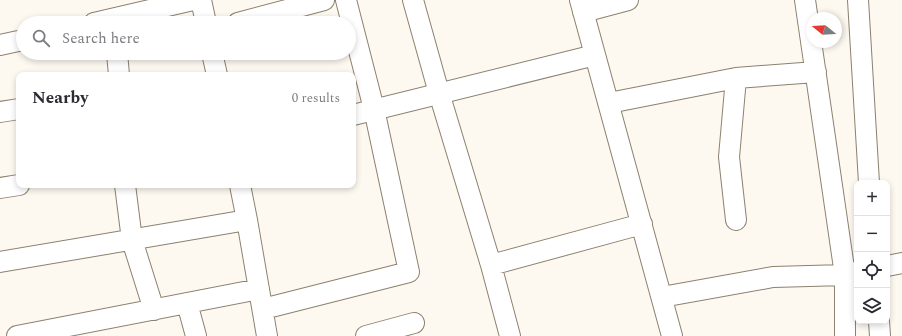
<!DOCTYPE html>
<meta charset="utf-8">
<style>
body{margin:0;font-family:Spectral,serif;background:#f2f2f3;color:#2b2b33}
.controls{position:absolute;right:12px;bottom:12px;display:grid;overflow:hidden;border-radius:8px;box-shadow:0 2px 6px #0003}
.controls button{width:36px;height:36px;display:grid;place-items:center;padding:0;border:0;border-bottom:1px solid #e1e1e2;background:#fff;color:#2b2b33;font:20px sans-serif}
.compass{position:absolute;left:806px;top:12px;width:36px;height:36px;border-radius:50%;background:#fff;box-shadow:0 2px 6px #0003;rotate:288deg}
.list{margin:0;padding:0;list-style:none}
h2{display:flex;justify-content:space-between;align-items:center;height:52px;margin:0;padding:0 16px;font-size:17px}
h2 small{font-size:13px;font-weight:400;color:#7c7c81}
.icon{flex:none;width:22px;height:22px;fill:none;stroke:currentColor;stroke-width:2;stroke-linecap:round;stroke-linejoin:round}
.map{position:relative;flex:none;width:902px;height:336px;overflow:hidden}
.search{position:absolute;background:#fff;box-shadow:0 2px 6px #0003;left:16px;top:16px;width:340px;height:44px;display:flex;align-items:center;gap:10px;box-sizing:border-box;padding:0 14px;border-radius:22px;color:#7c7c81;font-size:15px}
.panel{position:absolute;background:#fff;box-shadow:0 2px 6px #0003;left:16px;top:72px;width:340px;height:116px;border-radius:8px}
.map>svg:first-child{display:block}
.lines{fill:none;stroke-linecap:round;stroke-linejoin:round}
.minor-casing{stroke:#8d816f;stroke-width:22}
.minor{stroke:#fff;stroke-width:20}
</style>
<div class="map">
<svg width="902" height="336" viewBox="0 0 902 336">
<rect width="100%" height="100%" fill="#fdf8f0"/>
<g class="lines">
<defs>
<path id="minor" d="M201,0L206,23
M413,0L439,93L491,265L510,336
M580,0L672,336
M805,0L845,275V336
M858,0L869,183
M583,12L628,0
M94,23L193,0
M238,23L324,0
M0,45L23,40
M117,53L119,75
M212,53L217,75
M609,103L736,78L816,72
M0,112L19,109
M353,115L595,55
M125,185L132,240L154,310
M240,185L247,220L267,336
M0,188L19,185
M736,220L729,157L736,78
M0,262L247,220
M491,265L642,224
M887,266L902,263
M662,297L773,277L845,275L857,272
M187,303L196,336
M263,309L409,272L374,109L346,0
M879,321L880,336
M17,336L259,289
M366,336L414,323"/>
</defs>
<use href="#minor" class="minor-casing"/>
<use href="#minor" class="minor"/>
</g>
</svg>
<div class="controls">
<button>+</button>
<button>−</button>
<button><svg class="icon" aria-label="locate" viewBox="0 0 24 24"><circle cx="12" cy="12" r="6"/><path d="M12 2v4M12 18v4M2 12h4M18 12h4"/></svg></button>
<button><svg class="icon" aria-label="layers" viewBox="0 0 24 24"><path d="M12 4l9 5-9 5-9-5zM3 14l9 5 9-5"/></svg></button>
</div>
<svg class="compass" viewBox="-18 -18 36 36"><path d="M0-13l5 13h-10z" fill="#e53935"/><path d="M0 13l5-13h-10z" fill="#7c7c81"/></svg>
<div class="search"><svg class="icon" aria-label="search" viewBox="0 0 24 24"><circle cx="10" cy="10" r="6"/><path d="M15 15l6 6"/></svg>Search here</div>
<section class="panel">
<h2>Nearby<small>0 results</small></h2>
<ul class="list">
</ul>
</section>
</div>
